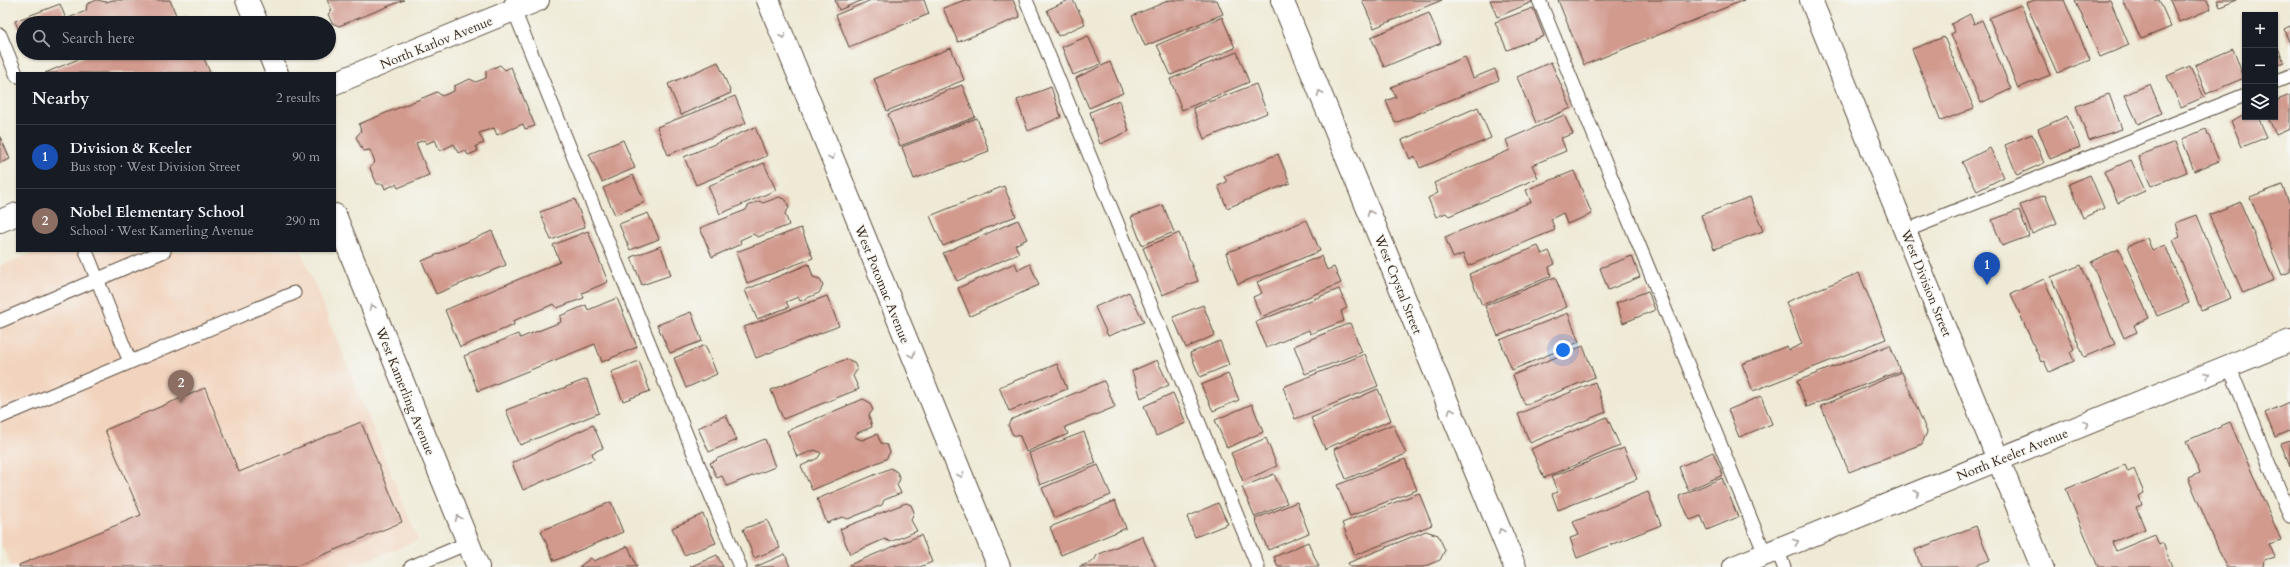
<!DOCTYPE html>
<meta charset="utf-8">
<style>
body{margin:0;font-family:Cardo,serif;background:#242831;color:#f1f3f6}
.controls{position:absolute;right:12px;top:12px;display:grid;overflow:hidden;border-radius:0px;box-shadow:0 1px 3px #0004}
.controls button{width:36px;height:36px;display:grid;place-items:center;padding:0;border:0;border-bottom:1px solid #363941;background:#171b24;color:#f1f3f6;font:20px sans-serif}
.you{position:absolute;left:1563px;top:350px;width:14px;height:14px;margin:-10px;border:3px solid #fff;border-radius:50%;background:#1a73e8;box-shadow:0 0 0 6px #1a73e833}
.badge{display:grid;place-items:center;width:26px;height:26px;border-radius:50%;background:#d1495b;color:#fff;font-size:13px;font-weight:700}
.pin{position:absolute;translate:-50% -33px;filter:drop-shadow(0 1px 2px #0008)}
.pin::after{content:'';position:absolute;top:21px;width:14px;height:12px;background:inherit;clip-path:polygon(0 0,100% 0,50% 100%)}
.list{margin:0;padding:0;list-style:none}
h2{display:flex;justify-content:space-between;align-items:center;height:52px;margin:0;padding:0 16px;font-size:17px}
h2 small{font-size:13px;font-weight:400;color:#9ea1a6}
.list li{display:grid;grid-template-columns:26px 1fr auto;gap:12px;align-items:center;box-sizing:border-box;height:64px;padding:0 16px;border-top:1px solid #363941}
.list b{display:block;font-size:15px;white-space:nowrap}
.list p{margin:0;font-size:13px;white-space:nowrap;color:#9ea1a6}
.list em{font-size:13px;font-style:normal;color:#9ea1a6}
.icon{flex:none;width:22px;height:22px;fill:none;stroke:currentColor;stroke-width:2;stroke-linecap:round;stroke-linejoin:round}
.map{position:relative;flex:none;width:2290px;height:567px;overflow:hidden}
.search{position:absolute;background:#171b24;box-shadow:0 1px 3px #0004;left:16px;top:16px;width:320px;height:44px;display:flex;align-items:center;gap:10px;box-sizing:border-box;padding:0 14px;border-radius:22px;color:#9ea1a6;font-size:15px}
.panel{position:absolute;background:#171b24;box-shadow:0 1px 3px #0004;left:16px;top:72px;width:320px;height:180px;border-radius:0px}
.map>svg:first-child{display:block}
.built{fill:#f2d4be}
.building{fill:#d2998d}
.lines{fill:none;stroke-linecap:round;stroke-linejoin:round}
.service-casing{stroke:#564739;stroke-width:15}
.minor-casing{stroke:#564739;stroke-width:24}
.secondary-casing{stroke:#564739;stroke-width:24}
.service{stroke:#fff;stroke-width:13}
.minor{stroke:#fff;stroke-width:22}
.secondary{stroke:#fff;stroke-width:22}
.oneway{stroke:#a79f9a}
.labels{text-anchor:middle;stroke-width:3;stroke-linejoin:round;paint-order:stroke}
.street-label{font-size:13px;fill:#3b2a1e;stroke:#f6f6f2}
</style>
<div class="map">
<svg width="2290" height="567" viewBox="0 0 2290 567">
<rect width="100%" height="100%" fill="#f6f6f2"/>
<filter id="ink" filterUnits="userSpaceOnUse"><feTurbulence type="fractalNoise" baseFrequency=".025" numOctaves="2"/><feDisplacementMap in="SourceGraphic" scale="8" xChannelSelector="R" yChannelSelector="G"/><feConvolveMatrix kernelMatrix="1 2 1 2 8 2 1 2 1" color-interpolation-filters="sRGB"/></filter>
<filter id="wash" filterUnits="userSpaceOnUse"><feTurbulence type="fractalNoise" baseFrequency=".012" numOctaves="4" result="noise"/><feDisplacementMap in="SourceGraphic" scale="16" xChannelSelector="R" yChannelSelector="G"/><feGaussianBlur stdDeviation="0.9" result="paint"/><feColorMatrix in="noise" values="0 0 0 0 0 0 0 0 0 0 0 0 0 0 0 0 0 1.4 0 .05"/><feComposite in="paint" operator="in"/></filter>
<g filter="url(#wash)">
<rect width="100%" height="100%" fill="#efead5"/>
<path class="built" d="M38,251H301L418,540L351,567H11L0,541V266Z"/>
<g id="blocks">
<path class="building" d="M97,0L106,2L113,0H170L176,15L157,23H23V40L15,21L60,4L66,19L86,11L87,4Z
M327,0H404L339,26L332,23L328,14L332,10Z
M835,0H863L839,10Z
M871,0H924L929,14L849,47L836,15Z
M965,0H1013L1020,17L958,42L943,8Z
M1069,0H1073L1085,24L1058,36L1047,10Z
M1170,0H1217L1223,14L1145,46L1132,16Z
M1362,0H1442L1374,28Z
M1490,0H1531L1532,2L1497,17Z
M1558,0H1744L1584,65Z
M2035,0H2064L2090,60L2057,73L2026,3Z
M2075,0H2110L2129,45L2100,57Z
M2123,0H2159L2171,27L2141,39Z
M2170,0H2207L2211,9L2179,22Z
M2217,0H2237L2220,7Z
M2021,5L2050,75L2018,88L1989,18Z
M1533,8L1544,36L1507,50L1495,22Z
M1429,13L1441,43L1384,67L1371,37Z
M1970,14L1974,24L1982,20L2011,89L1981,103L1951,34L1955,32L1951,24Z
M186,15L189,23H168Z
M1222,17L1235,48L1171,75L1157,45Z
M2290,26V44L2284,29Z
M1088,36L1101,64L1073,75L1062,47Z
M1944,37L1974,108L1941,121L1912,49Z
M2275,41L2284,62L2275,66Z
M951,48L964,80L887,111L874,79Z
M2233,49L2244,78L2206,94L2195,65Z
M1237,52L1249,82L1182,110L1170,79Z
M93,53H202L210,73H45Z
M1465,57L1473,78L1495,69L1499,80L1395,123L1386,101L1396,97L1391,87Z
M718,62L731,93L681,115L668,84Z
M1110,62L1123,93L1089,108L1076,78Z
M1551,62L1571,108L1536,123L1517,77Z
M500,65L505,70L511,67L535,126L525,129L523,124L497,135L494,128L479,133L484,143L476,146L478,151L468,155L465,150L458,153L454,144L440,151L435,140L426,144L425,140L416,143L429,175L398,188L396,184L385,189L383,184H377L370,168L375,162L370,150L363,151L356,137L361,131L359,124L437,92L442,96L454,91V86L470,79L476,82L486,78V71Z
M2190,66L2204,97L2181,107L2167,76Z
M1256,84L1267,113L1204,139L1193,108Z
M2150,84L2162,113L2138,124L2125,95Z
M962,85L975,117L900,146L888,114Z
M1051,87L1061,117L1028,131L1017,100Z
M2109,94L2122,129L2089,140L2076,106Z
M2290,95V129L2276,135L2268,117H2275V101Z
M735,96L746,123L668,155L657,127Z
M1119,100L1129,131L1100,144L1090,112Z
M1478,107L1491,138L1420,168L1415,156L1410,159L1402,140Z
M2245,114V117H2258L2267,137L2242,147L2231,121Z
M1564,115L1573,134L1561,138L1566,151L1532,165L1538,178L1449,216L1446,213L1436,217L1428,198L1438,193L1434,183L1510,150L1506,140Z
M2067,116L2080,147L2050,159L2038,129Z
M977,118L989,151L914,179L902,147Z
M755,127L767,156L696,185L684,157Z
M2206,129L2219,161L2194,171L2182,139Z
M2032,134L2044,163L2017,175L2005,145Z
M0,136L10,159L0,163Z
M623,140L635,168L602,182L589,154Z
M2175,142L2187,172L2151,186L2138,156Z
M1990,148L2004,177L1977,191L1962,162Z
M1278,154L1290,183L1227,208L1218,186L1227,182L1224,176Z
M2131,160L2145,191L2118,203L2104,172Z
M764,163L776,190L720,214L708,186Z
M1574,171L1592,214L1567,224L1563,213L1551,219L1555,230L1468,266L1463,254L1453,258L1445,237L1531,202L1526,190Z
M633,175L645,202L615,215L603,188Z
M2090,175L2104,208L2083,218L2069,184Z
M2282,185L2290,205V272L2282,275L2250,197Z
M1004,186L1016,216L943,246L930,216Z
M2045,195L2057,223L2032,234L2020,205Z
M779,197L786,200L789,208L785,213L789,225L758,237L753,234L740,240L741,244L712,257L700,228L746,210L748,206L759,201L763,203Z
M1750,197L1763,231L1714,249L1701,215Z
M575,199L585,227L551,240L540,212Z
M2240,202L2274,280L2243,293L2209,215Z
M1163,205L1174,232L1142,245L1131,217Z
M2019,210L2029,236L2002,246L1992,220Z
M648,213L659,239L630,250L619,224Z
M2197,215L2231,298L2201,310L2173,240L2180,237L2176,223Z
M1018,220L1027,239L1015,245L1019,253L957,281L943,253Z
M1307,220L1320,251L1238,284L1226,253Z
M801,228L813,258L747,283L736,252Z
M492,231L506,265L436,294L422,261Z
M588,231L608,282L582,293L584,298L557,308L554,304L513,321L514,325L460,347L445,310L560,262L553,245Z
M1179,233L1198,281L1162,295L1143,248Z
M2147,238L2152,250L2165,245L2189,303L2157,316L2128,246Z
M661,246L671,275L642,285L631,257Z
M1538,246L1542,254L1549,251L1555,264L1549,267L1551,276L1482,305L1469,274Z
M2119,249L2149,318L2134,325L2137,332L2124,338L2091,262Z
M1321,256L1327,270L1334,267L1341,283L1261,317L1253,297L1262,293L1257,282Z
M1632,256L1640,277L1608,290L1600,268Z
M1015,263L1018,270L1030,264L1039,285L970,316L958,288Z
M809,264L813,277L820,279L823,286L819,293L800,301L798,297L786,302L789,307L757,319L745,290Z
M2081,265L2115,344L2084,357L2051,277Z
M1859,273L1886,339L1753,391L1742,364L1787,346L1789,350L1802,344L1786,302Z
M1555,277L1567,307L1498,336L1485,306Z
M2044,279L2074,349L2070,352L2074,361L2049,372L2044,361L2041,362L2011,294Z
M1339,289L1347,308L1341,311L1344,321L1310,334L1309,330L1266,348L1256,322Z
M1648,291L1655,310L1623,323L1616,303Z
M1129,292L1144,322L1108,336L1095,307Z
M827,296L839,326L756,358L744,327Z
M617,298L637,347L602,362L595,344L478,391L464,356L518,334L520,338L561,322L560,316L586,305L588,310Z
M1203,305L1215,335L1186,348L1173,317Z
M691,312L702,341L670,353L657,325Z
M1568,313L1579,342L1512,370L1500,340Z
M1350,323L1362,352L1305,374L1294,346Z
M1220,341L1229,365L1200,377L1190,353Z
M705,345L717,374L686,388L674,358Z
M1890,345L1900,371L1807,407L1797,381Z
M1583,346L1595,377L1525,405L1513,375Z
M1365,354L1378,386L1295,419L1283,387Z
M846,359L854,362L857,370L853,376L859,389L783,419L771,390Z
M1157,360L1169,385L1141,398L1132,371Z
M639,361L650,391L623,401L611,372Z
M1057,364L1067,389L1009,411L999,387Z
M1902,372L1927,432L1922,444L1849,472L1821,406Z
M1228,374L1239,400L1213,411L1201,385Z
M587,379L599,413L520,445L506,410Z
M1104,381L1115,407L1065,427L1068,434L1026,452L1020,436L1013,435L1008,425L1012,419Z
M1595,382L1606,412L1530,443L1518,414Z
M205,388L239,472L361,422L402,522L294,567H19V565L141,515L105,430Z
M1378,389L1391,420L1325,449L1311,418Z
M1173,393L1186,423L1156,436L1144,406Z
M1761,396L1772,424L1739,437L1728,410Z
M863,399L869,402L873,410L869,415L872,427L857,433L854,437L862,440L877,434L881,443L887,445L890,452L886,459L812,490L801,466L818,458L821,453L815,450L797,457L787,431Z
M2290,402V431L2275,437L2265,413Z
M1252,404L1263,432L1227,448L1215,420Z
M726,415L737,440L709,452L698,428Z
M1607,417L1620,446L1544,478L1531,449Z
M2230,422L2281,540L2269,544L2275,557L2265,560L2264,566L2261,567H2226L2188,478L2200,473L2186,441Z
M1393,424L1406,454L1346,479L1334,449Z
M593,425L603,448L592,453L594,459L523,490L512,463Z
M1084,432L1096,463L1040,485L1029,453Z
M1266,438L1277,466L1243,481L1231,453Z
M765,439L775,467L727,486L722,476L717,478L710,463L717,460L716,459Z
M2290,441V467L2281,444Z
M1624,448L1637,479L1558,510L1552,494L1558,492L1551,477Z
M1713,452L1723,475L1688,490L1679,467Z
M1405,459L1417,490L1350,516L1337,485Z
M1098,465L1111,495L1055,518L1042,488Z
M2125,465L2128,472L2134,469L2144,493L2139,496L2142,505L2136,507L2145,529L2112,542L2116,551L2155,535L2159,545L2163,543L2172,567H2098L2066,489Z
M891,468L897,472L900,479L897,485L901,493L884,500L882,505L848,519L842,517L827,523L817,499Z
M1274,474L1287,503L1255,517L1242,487Z
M1722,478L1738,517L1707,530L1701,516L1690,520L1679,496Z
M1648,492L1661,525L1577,558L1570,538L1579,535L1573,522Z
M1419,493L1432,525L1355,555L1342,523Z
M1115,501L1126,528L1061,555L1050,527Z
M611,502L623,532L554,561L541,531Z
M1297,502L1309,533L1268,550L1255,519Z
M906,503L911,505L914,512L911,520L917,531L890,542L885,539L850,554L840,529Z
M1218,503L1228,524L1195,537L1187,517Z
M703,514L716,543L684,555L672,528Z
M767,520L780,548L754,558L743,529Z
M1976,526L1990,560L1972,567H1921L1915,550Z
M1426,531L1438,535L1445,550L1440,560L1423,567H1350L1348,563Z
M921,535L932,562L920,567H850L849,565Z
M1142,536L1156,567H1079L1094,561L1097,555Z
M1308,542L1319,567H1278L1274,557Z
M628,546L637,567H579L591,558L594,561Z
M785,554L790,567H755Z
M717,555L723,567H690Z"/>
</g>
</g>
<g filter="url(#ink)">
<use href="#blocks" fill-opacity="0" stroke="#564739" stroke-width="1"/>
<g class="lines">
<defs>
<path id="service" d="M1026,0L1258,567
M1539,0L1765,554
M511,3L740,567
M0,35L17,76
M2275,82L2290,76
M1905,231L2245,95
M86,251L130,362
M0,321L164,251
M2229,366L2290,516
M0,417L294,293
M1777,549L1784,567
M411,567L468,543"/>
<path id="minor" d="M247,0L257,23
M768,0L999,567
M1282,0L1515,567
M269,53L277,73
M335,83L538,0
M335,215L478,567
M0,221L17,214
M1734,567L2290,341"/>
<path id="secondary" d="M1811,0L2042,567"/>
</defs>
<use href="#service" class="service-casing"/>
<use href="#minor" class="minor-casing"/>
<use href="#secondary" class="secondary-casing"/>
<use href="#service" class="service"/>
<use href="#minor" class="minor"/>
<use href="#secondary" class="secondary"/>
</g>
<defs><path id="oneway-chevron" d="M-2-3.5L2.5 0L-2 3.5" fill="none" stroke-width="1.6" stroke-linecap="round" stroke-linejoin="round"/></defs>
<g class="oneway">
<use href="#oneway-chevron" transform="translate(783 36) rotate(68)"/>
<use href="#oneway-chevron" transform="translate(1320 93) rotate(-112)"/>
<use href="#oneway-chevron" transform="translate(832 157) rotate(68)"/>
<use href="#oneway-chevron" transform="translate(1370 213) rotate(-112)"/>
<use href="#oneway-chevron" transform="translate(372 307) rotate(-112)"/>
<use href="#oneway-chevron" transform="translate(912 355) rotate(68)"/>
<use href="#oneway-chevron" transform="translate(2207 375) rotate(-22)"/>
<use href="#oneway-chevron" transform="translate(1451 411) rotate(-112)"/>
<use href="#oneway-chevron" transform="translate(2086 424) rotate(-22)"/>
<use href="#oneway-chevron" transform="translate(961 475) rotate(68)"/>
<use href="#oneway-chevron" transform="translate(1917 493) rotate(-22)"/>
<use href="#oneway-chevron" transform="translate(458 518) rotate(-112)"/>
<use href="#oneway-chevron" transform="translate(1501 531) rotate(-112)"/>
<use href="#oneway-chevron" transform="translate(1796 542) rotate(-22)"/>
</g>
</g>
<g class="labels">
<g class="street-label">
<text transform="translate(436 42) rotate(-22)" y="5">North Karlov Avenue</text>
<text transform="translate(1927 283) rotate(68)" y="5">West Division Street</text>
<text transform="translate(883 284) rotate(68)" y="5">West Potomac Avenue</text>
<text transform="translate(1399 284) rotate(68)" y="5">West Crystal Street</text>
<text transform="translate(406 391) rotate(68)" y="5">West Kamerling Avenue</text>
<text transform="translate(2012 454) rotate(-22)" y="5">North Keeler Avenue</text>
</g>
</g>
</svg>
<div class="controls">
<button>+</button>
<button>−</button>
<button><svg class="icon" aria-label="layers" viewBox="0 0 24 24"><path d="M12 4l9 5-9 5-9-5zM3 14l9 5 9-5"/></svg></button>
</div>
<div class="you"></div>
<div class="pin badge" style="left:1987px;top:285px;background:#1a4fb4">1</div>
<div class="pin badge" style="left:181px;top:403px;background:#8d6e63">2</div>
<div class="search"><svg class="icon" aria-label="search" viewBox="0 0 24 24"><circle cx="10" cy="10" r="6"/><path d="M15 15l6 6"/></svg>Search here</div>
<section class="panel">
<h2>Nearby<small>2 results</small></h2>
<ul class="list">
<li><span class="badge" style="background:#1a4fb4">1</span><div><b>Division &amp; Keeler</b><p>Bus stop · West Division Street</p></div><em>90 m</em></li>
<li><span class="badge" style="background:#8d6e63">2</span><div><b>Nobel Elementary School</b><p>School · West Kamerling Avenue</p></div><em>290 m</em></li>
</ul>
</section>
</div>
